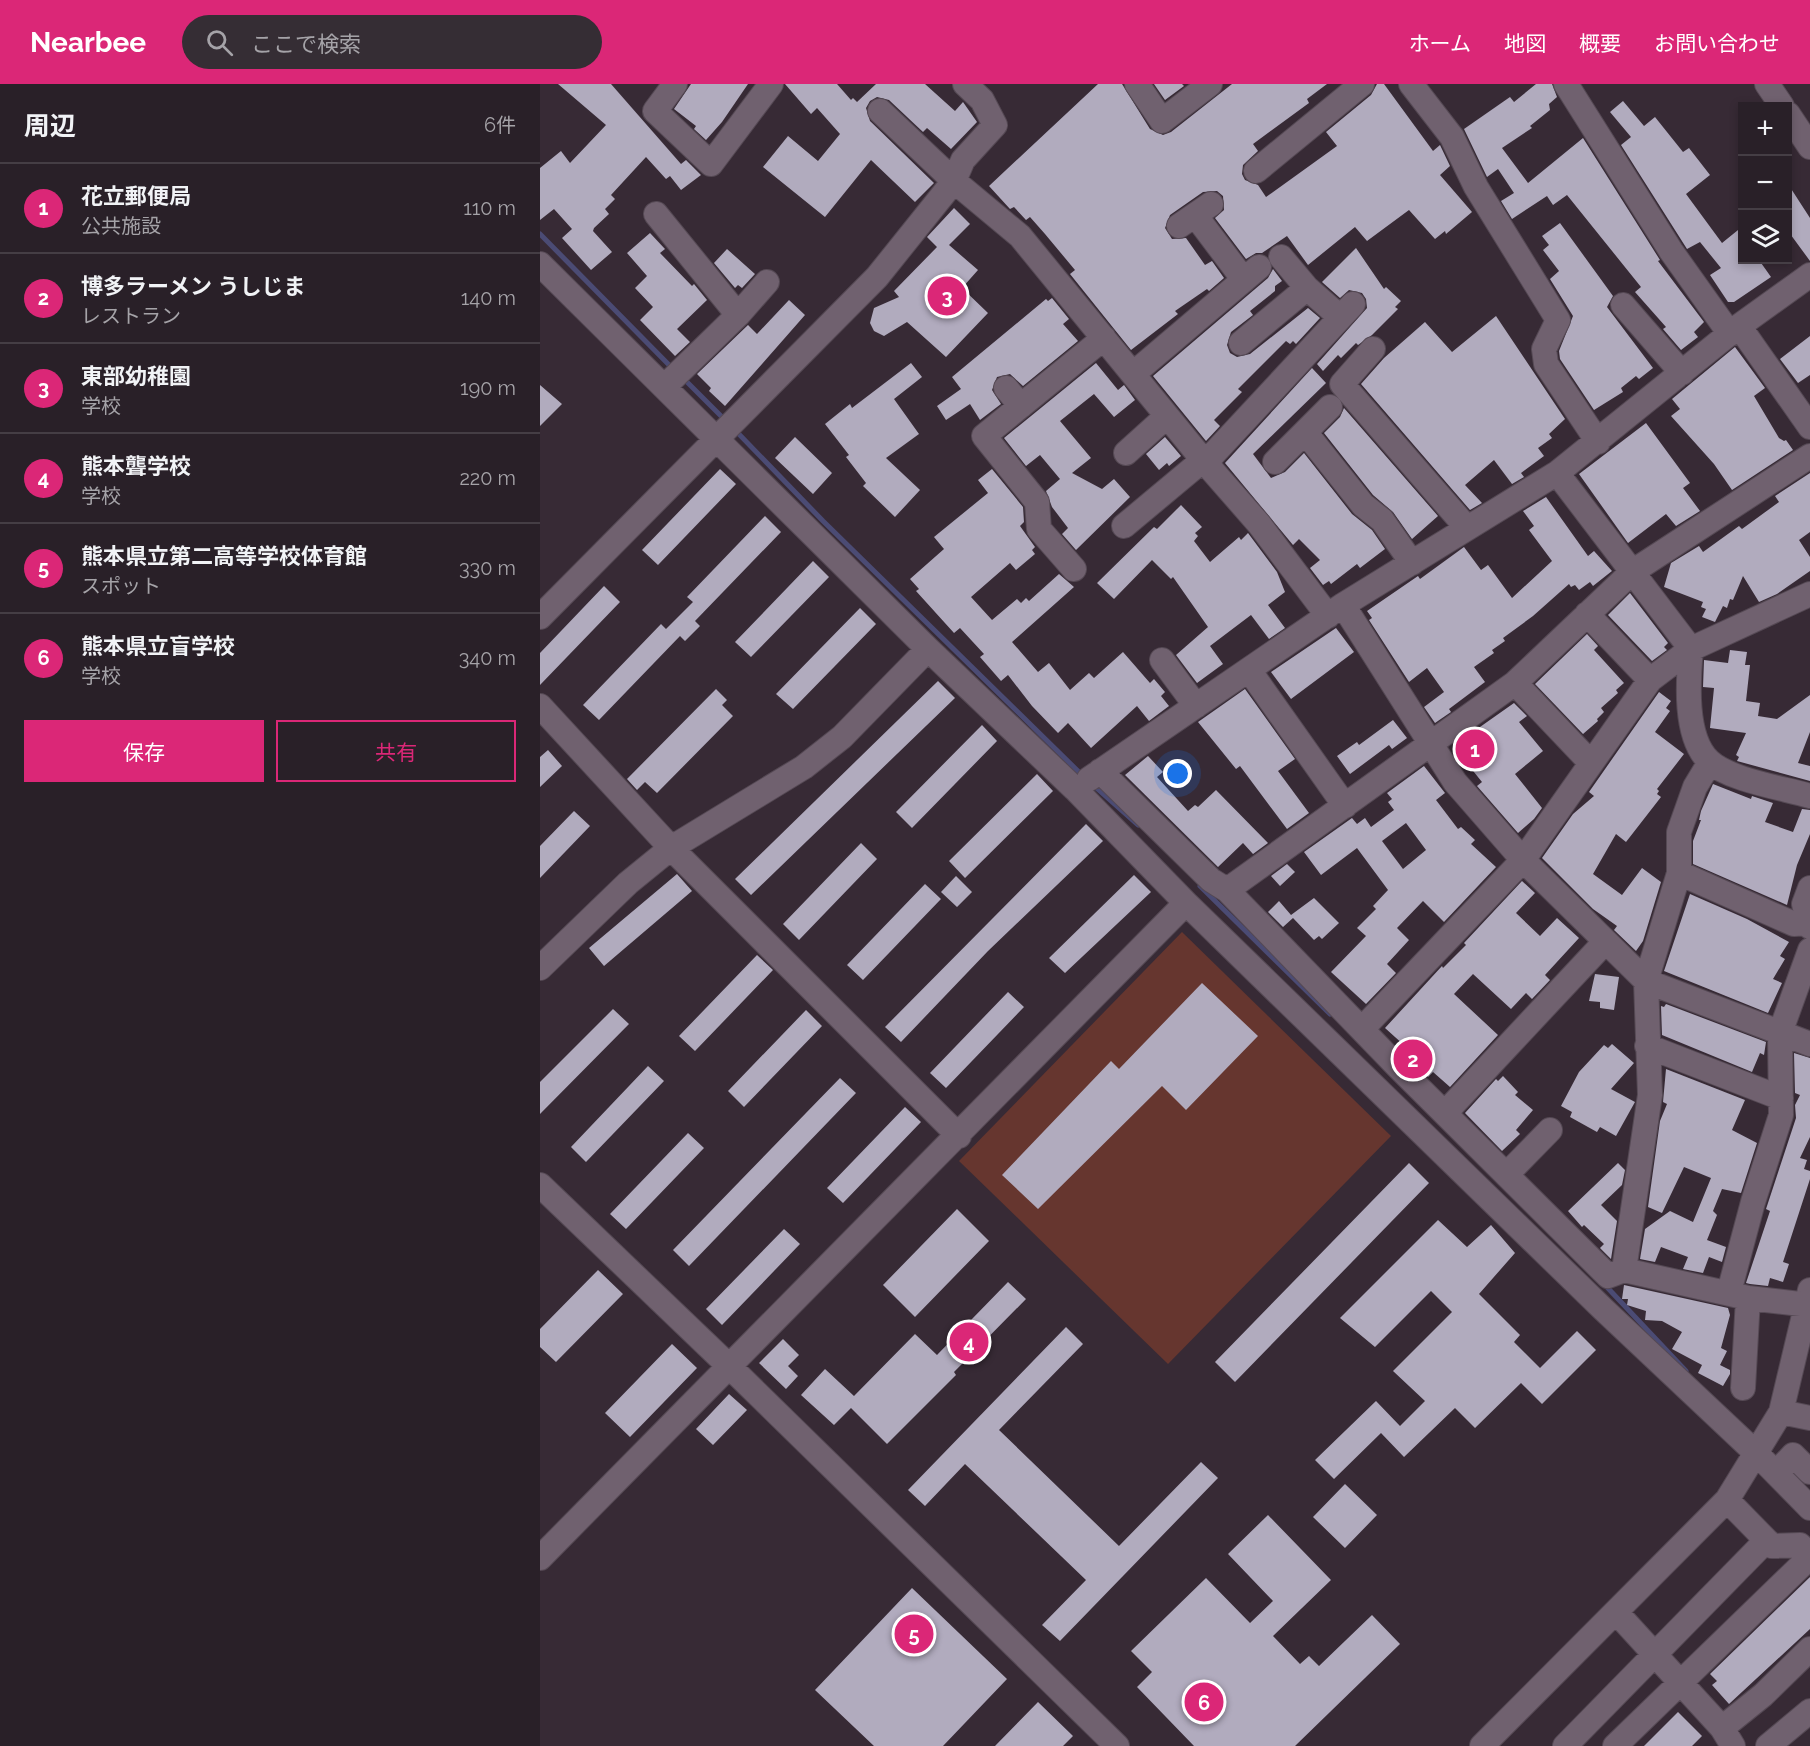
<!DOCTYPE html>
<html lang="ja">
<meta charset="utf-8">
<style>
body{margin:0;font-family:Raleway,"Noto Sans JP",sans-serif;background:#352d34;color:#f1f3f6}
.controls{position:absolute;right:18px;top:18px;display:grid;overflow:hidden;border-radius:0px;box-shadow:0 3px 9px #0003}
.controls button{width:54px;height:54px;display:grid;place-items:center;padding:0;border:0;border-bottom:2px solid #453e45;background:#292028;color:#f1f3f6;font:30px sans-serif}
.you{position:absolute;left:638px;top:690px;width:21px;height:21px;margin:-15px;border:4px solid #fff;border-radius:50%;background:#1a73e8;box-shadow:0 0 0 9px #1a73e833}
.badge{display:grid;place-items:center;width:39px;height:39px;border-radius:50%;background:#db2777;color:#fff;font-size:20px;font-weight:700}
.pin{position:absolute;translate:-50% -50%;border:3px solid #fff;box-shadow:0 2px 6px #0006}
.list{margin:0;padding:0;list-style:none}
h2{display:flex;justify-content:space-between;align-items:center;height:78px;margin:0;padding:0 24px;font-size:26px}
h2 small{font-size:20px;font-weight:400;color:#a5a3a8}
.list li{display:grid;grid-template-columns:39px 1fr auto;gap:18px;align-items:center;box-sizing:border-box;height:90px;padding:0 24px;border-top:2px solid #453e45}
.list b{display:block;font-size:22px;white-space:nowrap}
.list p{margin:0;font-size:20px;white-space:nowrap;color:#a5a3a8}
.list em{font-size:20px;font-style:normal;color:#a5a3a8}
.actions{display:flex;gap:12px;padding:18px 24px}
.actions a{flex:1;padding:14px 0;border:2px solid #db2777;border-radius:0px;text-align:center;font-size:21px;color:#db2777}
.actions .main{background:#db2777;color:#fff}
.icon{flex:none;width:33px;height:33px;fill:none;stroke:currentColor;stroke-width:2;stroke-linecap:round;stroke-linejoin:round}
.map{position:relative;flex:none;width:1270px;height:1662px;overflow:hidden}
header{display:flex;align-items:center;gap:36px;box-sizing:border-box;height:84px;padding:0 30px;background:#db2777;color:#fff}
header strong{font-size:28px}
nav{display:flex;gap:33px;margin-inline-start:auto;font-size:21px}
.search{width:420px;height:54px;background:#352d34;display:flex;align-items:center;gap:15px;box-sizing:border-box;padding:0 21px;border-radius:33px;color:#a5a3a8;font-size:22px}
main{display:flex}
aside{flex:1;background:#292028}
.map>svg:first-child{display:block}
.green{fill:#66362f}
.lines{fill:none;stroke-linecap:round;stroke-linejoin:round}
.stream{stroke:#4b4b74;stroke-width:5}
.building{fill:#b1abbe;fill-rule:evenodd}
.minor-casing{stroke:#554954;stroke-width:26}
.minor{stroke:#70616f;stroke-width:24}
</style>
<header>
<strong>Nearbee</strong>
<div class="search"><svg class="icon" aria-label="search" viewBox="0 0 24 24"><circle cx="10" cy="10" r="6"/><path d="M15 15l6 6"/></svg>ここで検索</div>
<nav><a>ホーム</a><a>地図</a><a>概要</a><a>お問い合わせ</a></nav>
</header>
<main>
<aside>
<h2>周辺<small>6件</small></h2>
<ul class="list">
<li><span class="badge">1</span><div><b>花立郵便局</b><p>公共施設</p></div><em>110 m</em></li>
<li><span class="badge">2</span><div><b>博多ラーメン うしじま</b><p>レストラン</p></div><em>140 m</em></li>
<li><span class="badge">3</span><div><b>東部幼稚園</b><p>学校</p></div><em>190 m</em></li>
<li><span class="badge">4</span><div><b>熊本聾学校</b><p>学校</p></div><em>220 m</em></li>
<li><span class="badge">5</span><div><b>熊本県立第二高等学校体育館</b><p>スポット</p></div><em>330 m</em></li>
<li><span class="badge">6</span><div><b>熊本県立盲学校</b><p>学校</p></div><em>340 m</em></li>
</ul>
<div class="actions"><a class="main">保存</a><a>共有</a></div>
</aside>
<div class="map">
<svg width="1270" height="1662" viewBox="0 0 1270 1662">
<rect width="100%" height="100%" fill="#372a35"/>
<path class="green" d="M642,848L851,1052L628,1280L419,1077Z"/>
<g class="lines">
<path class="stream" d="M0,150L134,286
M143,294L185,336
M194,345L283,437L544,693
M553,701L598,741
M660,802L790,930
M1064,1200L1146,1287"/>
</g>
<path class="building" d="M18,0H71L141,80L146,76L161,91L141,106L130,92L126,95L106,73L71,111L75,115L65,125L69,130L54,144L53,147L72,168L51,186L22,154L32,145L14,125L0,136V84L21,67L30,79L66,41Z
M151,0H208L182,38L166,56L154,45L156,42L134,25Z
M245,0H297L311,16L313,14L317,18L336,0H385L415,27L423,18L437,38L411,65L387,44L383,48L349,16L337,13L330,17L326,24L330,37L394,99L375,118L331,76L285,133L223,83L248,52L278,77L300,50L277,24L271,30Z
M558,0H582L610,45L623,51L631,48L692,0H787L767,15L769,19L713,60L718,67L703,81L702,90L705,96L718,101L726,113L797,62L786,48L831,11L837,0H844L893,67L900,61L910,82L900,91L932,128L906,150L905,147L895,155L869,126L827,157L815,143L768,181L747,152L722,169H716L706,175L675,134L684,126L683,112L677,107L663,108L630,131L625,144L632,155L646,154L665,181L672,177L684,194L669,207L667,205L635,227L638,230L591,266L530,190L535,186L505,150L490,133L486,136L474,123L470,125L449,102Z
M614,0H642L644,2L625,16Z
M996,0H1012L1017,13L1009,20L1010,26L990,42L992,44L962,64L988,99L1043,54L1120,176L1118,177L1164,238L1154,248L1158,253L1141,266L1123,245L1126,243L1095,208L1101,203L1027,111L1013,121L1007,112L972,135L961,117L974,109L958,85L947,93L924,45L970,13L974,18Z
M1083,17L1104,42L1115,33L1143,68L1149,64L1170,91L1146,110L1182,159L1203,142V176H1219L1231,193L1194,218H1188L1170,191L1181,184L1160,158L1147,165L1081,61L1091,53L1070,28Z
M1248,100L1270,134V177L1248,147Z
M414,124L430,140L409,161L438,186L422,204L448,229L406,273L367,238L344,252L334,247L330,239L334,224L359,213L354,207L397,163L387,153Z
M1020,139L1073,212L1067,223L1113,284L1099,295L1096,292L1081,304L1083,308L1054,326L1020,275L1019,267L1033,232L1010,195L1019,187L1003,166L1009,161L1002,152Z
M110,149L125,165L120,169L152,202L154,200L167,216L137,245L150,258L135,272L100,236L113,223L95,204L107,192L87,169Z
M816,164L844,205L846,203L861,217L855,223L858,225L832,251L818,261L816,259L801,274L798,271L783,287L777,280L827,224L826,215L822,209L809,206L800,214L782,198Z
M187,165L215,190L202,204L198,201L195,204L174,179Z
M733,185L742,197L735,202V207L710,227L713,231L691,248L687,261L690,269L697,273L710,270L768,224L780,234L756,260L753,257L750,260L746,257L698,305L702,308L674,336L680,342L666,357L613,292L728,194Z
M512,214L529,235L523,240L538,257L483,302L470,290L457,293L452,306L461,320L440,336L430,320L406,336L397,322L421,305L412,293L506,215L508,217Z
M249,216L265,231L185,322L169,307L171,304L157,290L208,241L217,250Z
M956,232L1025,335L1009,350L1012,354L998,364L1004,372L981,389L984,393L972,400L954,376L925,401L942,419L930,426L821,300L844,274L885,238L912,268Z
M1270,252V291L1258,299L1240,275Z
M1195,263L1225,304L1214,312L1239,354L1244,357L1246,356L1253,366L1192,406L1174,380L1131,332L1140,325L1132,315Z
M371,279L382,293L354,315L379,350L346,374L380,406L355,433L323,402L326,399L306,373L309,371L285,340L310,320L312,324Z
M556,279L578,306L584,301L595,316L574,333L554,310L520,337L551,374L532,389L562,405L574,395L590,413L536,466L522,450L528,444L512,423L506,407L520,395L500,371L486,382L464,354Z
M772,284L786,299L713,370L731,394L745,388L764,369L812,430L832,446L845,465L820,484L817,480L791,500L789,497L783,501L770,484L780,476L759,455L753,461L685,379Z
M0,301L22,320L0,342Z
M804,324L898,432L872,455L853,428L833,411L784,349L800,333Z
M1106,339L1150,399L1143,404L1160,427L1136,442L1126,430L1088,459L1039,390Z
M255,353L292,389L273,410L235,374Z
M625,353L641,372L629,382L627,379L619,386L606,370Z
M180,385L196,400L118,481L102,466Z
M452,385L483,423L484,438L480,442L495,463L492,466L495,470L476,486L470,479L431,513L452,536L477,515L481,519L486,514L489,517L519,490L534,503L472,558L498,588L509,579L530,606L549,589L554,594L583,568L610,599L614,595L625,608L621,612L629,622L609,637L597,622L551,664L528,639L518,649L492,622L468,591L461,597L440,573L444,570L420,544L414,549L376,507L379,505L370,495L404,465L394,453L448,409L438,396Z
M1270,389V448L1259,456L1270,473V487L1237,510L1219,518L1203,492L1193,516L1190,515L1187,524L1183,522L1175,538L1162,533L1166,525L1161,523L1163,518L1124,503L1131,479L1159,462L1163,468L1199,442L1202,445L1239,418L1235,412Z
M1006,413L1048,472L1054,467L1072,487L1053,502L1050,498L1039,506L1035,501L1031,503L1029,500L993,532L963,554L965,557L952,566L954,569L934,583L945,598L909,625L911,628L895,639L884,623L904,608L887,584L869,598L829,536L832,534L827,527L878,492L880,495L924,463L941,486L948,481L972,514L1012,477L989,446L994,442L983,427Z
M641,421L662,443L655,449L658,452L654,457L670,478L699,453L701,456L708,449L737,488L745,508L728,521L745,544L729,555L711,531L670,562L683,580L657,599L636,571L668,543L633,493L631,495L612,476L574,515L557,499L614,443L617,445Z
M225,432L241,448L155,537L160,542L145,557L140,552L59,636L43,621L121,540L126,545L153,518L147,513Z
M273,477L289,493L211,573L195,558Z
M64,502L80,518L0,601V569Z
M1090,509L1128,559L1124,563L1127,566L1112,577L1068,531Z
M320,524L336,540L253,625L236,610Z
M796,544L814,568L751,615L731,588Z
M1047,550L1058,562L1054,566L1084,599L1076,606L1078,609L1061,624L1064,628L1057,635L1058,637L1043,650L995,600Z
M1190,566L1207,568L1205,581H1210L1206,617L1220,619L1218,632L1237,635L1270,611V648L1258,679L1270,682V697L1197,677L1199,673L1196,671L1206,649L1170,644L1174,604L1163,603L1164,576L1188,579Z
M398,597L415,614L211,811L195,795Z
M176,605L187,616L182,621L193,632L117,709L105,698L97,706L87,695Z
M705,605L755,675L738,687L769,729L747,745L700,682L696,685L658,638Z
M1119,608L1131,617L1126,624L1130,627L1115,648L1144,670L1117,705L1119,707L1117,710L1121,713L1086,758L1076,750L1053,790L1082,811L1102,784L1121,798L1103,857L1096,867L1074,846L1077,842L1053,825L1002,774L1033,730L1054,712L1049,708Z
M974,619L987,632L979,638L1003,667L975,690L1002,724L994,735L978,749L937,702L942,698L913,662Z
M853,636L867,654L852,665L849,661L810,690L797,672L817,658L819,661Z
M442,641L457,657L372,744L356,728Z
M8,666L22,682L0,703V673Z
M608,672L623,688L617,693L648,727L655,721L658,723L676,706L728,759L713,770L703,759L678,783L585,691Z
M884,682L905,709L896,716L918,745L921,743L935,756L931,760L956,783L904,838L883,817L857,844L869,856L847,880L856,889L826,920L791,888L826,852L817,844L836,825L833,822L848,806L817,764L781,791L764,768L812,734L817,740L825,734L831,743L854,726L848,718L852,715L847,709ZM866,739L886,766L863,785L842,757Z
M497,690L513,707L425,794L409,777Z
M1173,700L1211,715L1212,712L1233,719L1225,738L1253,748L1262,725L1270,726V750L1257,781L1247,821L1153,780V757L1161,736H1159L1161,727Z
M34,727L50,742L0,794V762Z
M546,740L563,757L448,867L361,958L345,943Z
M321,759L337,775L259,856L243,840Z
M747,780L755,788L740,802L731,792Z
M137,790L152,807L64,882L49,864Z
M594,791L611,808L525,889L509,874Z
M416,792L432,808L417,823L401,808Z
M982,797L995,809L976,829L1000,852L1017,834L1039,854L1005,891L1010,896L992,915L986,909L971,925L933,890L914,910L958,951L910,1003L893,988L888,993L861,966L865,962L845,944L902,882L903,884L926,861L924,859Z
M385,800L401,815L323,896L307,881Z
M1150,810L1207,835L1249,858L1240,872L1245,875L1233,895L1242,899L1228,929L1124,887Z
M774,814L799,839L782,855L779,852L774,856L753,834L743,843L728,828L739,817L751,831Z
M217,871L233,886L155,967L139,952Z
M1055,890L1079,893L1074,926L1060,924V918L1049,917Z
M662,899L718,952L646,1026L622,1002L498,1125L462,1091L571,977L579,985Z
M468,908L484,923L406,1004L390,989Z
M1126,920L1226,958L1224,971L1220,969L1212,988L1122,951L1121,922L1124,923Z
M73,925L89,940L0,1030V998Z
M266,926L282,942L204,1023L188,1007Z
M1072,960L1094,979L1071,1005L1095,1018L1076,1052L1060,1043L1057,1048L1030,1033L1032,1028L1021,1022L1039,988L1064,961L1068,964Z
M1254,969L1270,974V1053L1260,1074L1267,1076L1264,1085L1270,1087V1095L1243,1178L1249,1180L1243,1198L1230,1194L1228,1202L1210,1200L1206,1199L1230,1127L1226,1125L1227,1122L1256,1034L1255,1021L1260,1011L1255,1009Z
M108,982L124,997L46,1078L31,1063Z
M1126,985L1205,1016L1192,1046L1217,1059L1201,1109L1182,1105L1173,1127L1177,1131L1167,1156L1186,1163L1182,1178L1169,1173L1163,1189L1143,1185L1148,1173L1121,1163L1115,1178L1100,1175L1105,1145L1130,1127L1153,1138L1171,1094L1144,1083L1122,1129L1108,1123L1120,1037L1127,1020L1123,1018Z
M963,992L978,1008L975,1011L993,1026L976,1046L980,1050L962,1067L925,1029L956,995L958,997Z
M300,994L316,1009L149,1182L133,1166Z
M365,1023L381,1038L303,1119L287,1104Z
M148,1049L164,1064L86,1145L70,1130Z
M869,1079L889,1099L695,1298L675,1278Z
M1078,1079L1085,1086L1082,1101L1061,1121L1077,1137L1071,1175L1060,1164L1064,1160L1044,1141L1042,1143L1028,1127Z
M417,1125L449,1157L375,1233L343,1201Z
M898,1136L927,1163L951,1141L975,1169L939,1210L980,1251L974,1258L1000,1284L1037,1247L1056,1266L1002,1320L981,1299L935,1344L915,1324L864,1373L841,1349L794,1395L775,1376L836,1317L860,1342L885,1317L853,1287L912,1228L891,1207L835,1263L800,1234Z
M244,1145L260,1160L182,1241L166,1225Z
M58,1186L83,1210L16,1278L0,1263V1245Z
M468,1198L486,1215L414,1288L416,1291L347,1360L311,1324L294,1341L261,1311L285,1285L314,1312L375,1250L397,1271Z
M1084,1201L1188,1224L1190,1231L1181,1264L1187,1267L1180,1281L1190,1286V1290L1183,1302L1158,1289L1162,1281L1132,1265L1142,1248L1122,1237L1105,1236L1106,1227L1087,1221L1088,1215H1082Z
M526,1243L543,1260L459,1346L579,1462L661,1378L678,1394L520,1557L502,1541L546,1496L425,1380L385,1422L368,1406Z
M243,1255L259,1271L248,1282L258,1292L246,1305L219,1279Z
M132,1260L157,1284L90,1353L65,1329Z
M189,1310L207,1326L173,1361L156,1345Z
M805,1400L837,1431L805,1464L773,1433Z
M728,1431L791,1496L733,1552L760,1580L769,1572L779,1582L832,1531L860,1560L755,1662H654L597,1603L612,1588L591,1567L666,1494L710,1539L733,1517L688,1470Z
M1270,1493V1545L1189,1620L1172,1601L1177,1597L1170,1590Z
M372,1504L467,1595L403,1662H334L275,1606Z
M498,1618L533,1652L523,1662H455Z
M1138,1628L1162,1652L1152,1662H1104Z"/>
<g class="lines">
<defs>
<path id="minor" d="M135,0L115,27L171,80L231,0
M425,0L442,16L455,41L423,76L414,97L480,152L663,376L719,440L788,532
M597,0L622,37L670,0
M871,0L912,53L936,103L1018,236L1004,265L1006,280L1058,358
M1026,0L1131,167L1190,250
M1227,0L1242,22
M1248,30L1270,63
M716,87L822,0
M116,130L198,231
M655,131L704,196
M639,142L671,120
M741,173L767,204L800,233
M0,180L388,565L535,705L646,819L1063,1225L1216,1369L1270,1424
M1083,221L1142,289
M1199,242L1270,343
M701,259L767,204
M833,265L802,300L927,444
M593,290L719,183
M124,303L198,231L227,198
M466,304L481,322
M765,348L823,421L842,436L872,479
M586,369L627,332
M735,378L790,323
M665,379L813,220
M1017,389L1151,565C1148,597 1144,653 1169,677C1189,696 1243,704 1270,712
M584,442L663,376
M534,485L499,445L497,418L444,352L564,254
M803,521L915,698L983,776L1106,897L1270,960
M1047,530L1110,596
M0,533L337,193L414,97L340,27
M622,576L656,622
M709,586L805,722
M975,599L1050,678
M0,622L131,764L419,1052
M560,687L671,796L687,806L858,983L1068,1192L1084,1186L1208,1214L1270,1221
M549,695L803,521L1017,389L1199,242L1270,191
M1139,789L1254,840L1270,839
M1270,804L1264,820L1270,843
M687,806L975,599L1092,488L1270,372
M0,884L88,799L131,764L264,683L302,653L388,565
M822,945L983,776L1110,596L1151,565L1270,510
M1107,962L1241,1014
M905,1029L1065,858
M967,1090L1010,1046
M0,1101L191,1284L577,1662
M1084,1186L1110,1011L1106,897L1139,789V748L1155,703L1170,678
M1189,1208L1213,1118L1241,1031L1240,949L1270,866
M1203,1304L1208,1214
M1241,1328L1270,1334
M1236,1389L1253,1371L1270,1388
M1187,1416L1232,1462L1260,1461L1270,1472
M0,1474L646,819
M1076,1528L1182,1644L1193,1662
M1182,1644L1223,1611L1270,1565
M942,1662L1187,1416L1241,1328L1270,1206
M1025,1662L1218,1465
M1075,1662L1270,1473
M1228,1662L1270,1627"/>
</defs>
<use href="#minor" class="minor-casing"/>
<use href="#minor" class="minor"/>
</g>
</svg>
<div class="controls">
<button>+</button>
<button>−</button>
<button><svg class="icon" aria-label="layers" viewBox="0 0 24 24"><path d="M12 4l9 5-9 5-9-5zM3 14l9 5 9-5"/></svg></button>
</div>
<div class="you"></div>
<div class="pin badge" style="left:935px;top:665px">1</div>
<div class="pin badge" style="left:873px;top:975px">2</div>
<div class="pin badge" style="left:407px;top:212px">3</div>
<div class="pin badge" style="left:429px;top:1258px">4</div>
<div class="pin badge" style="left:374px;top:1550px">5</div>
<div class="pin badge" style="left:664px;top:1618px">6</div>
</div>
</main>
